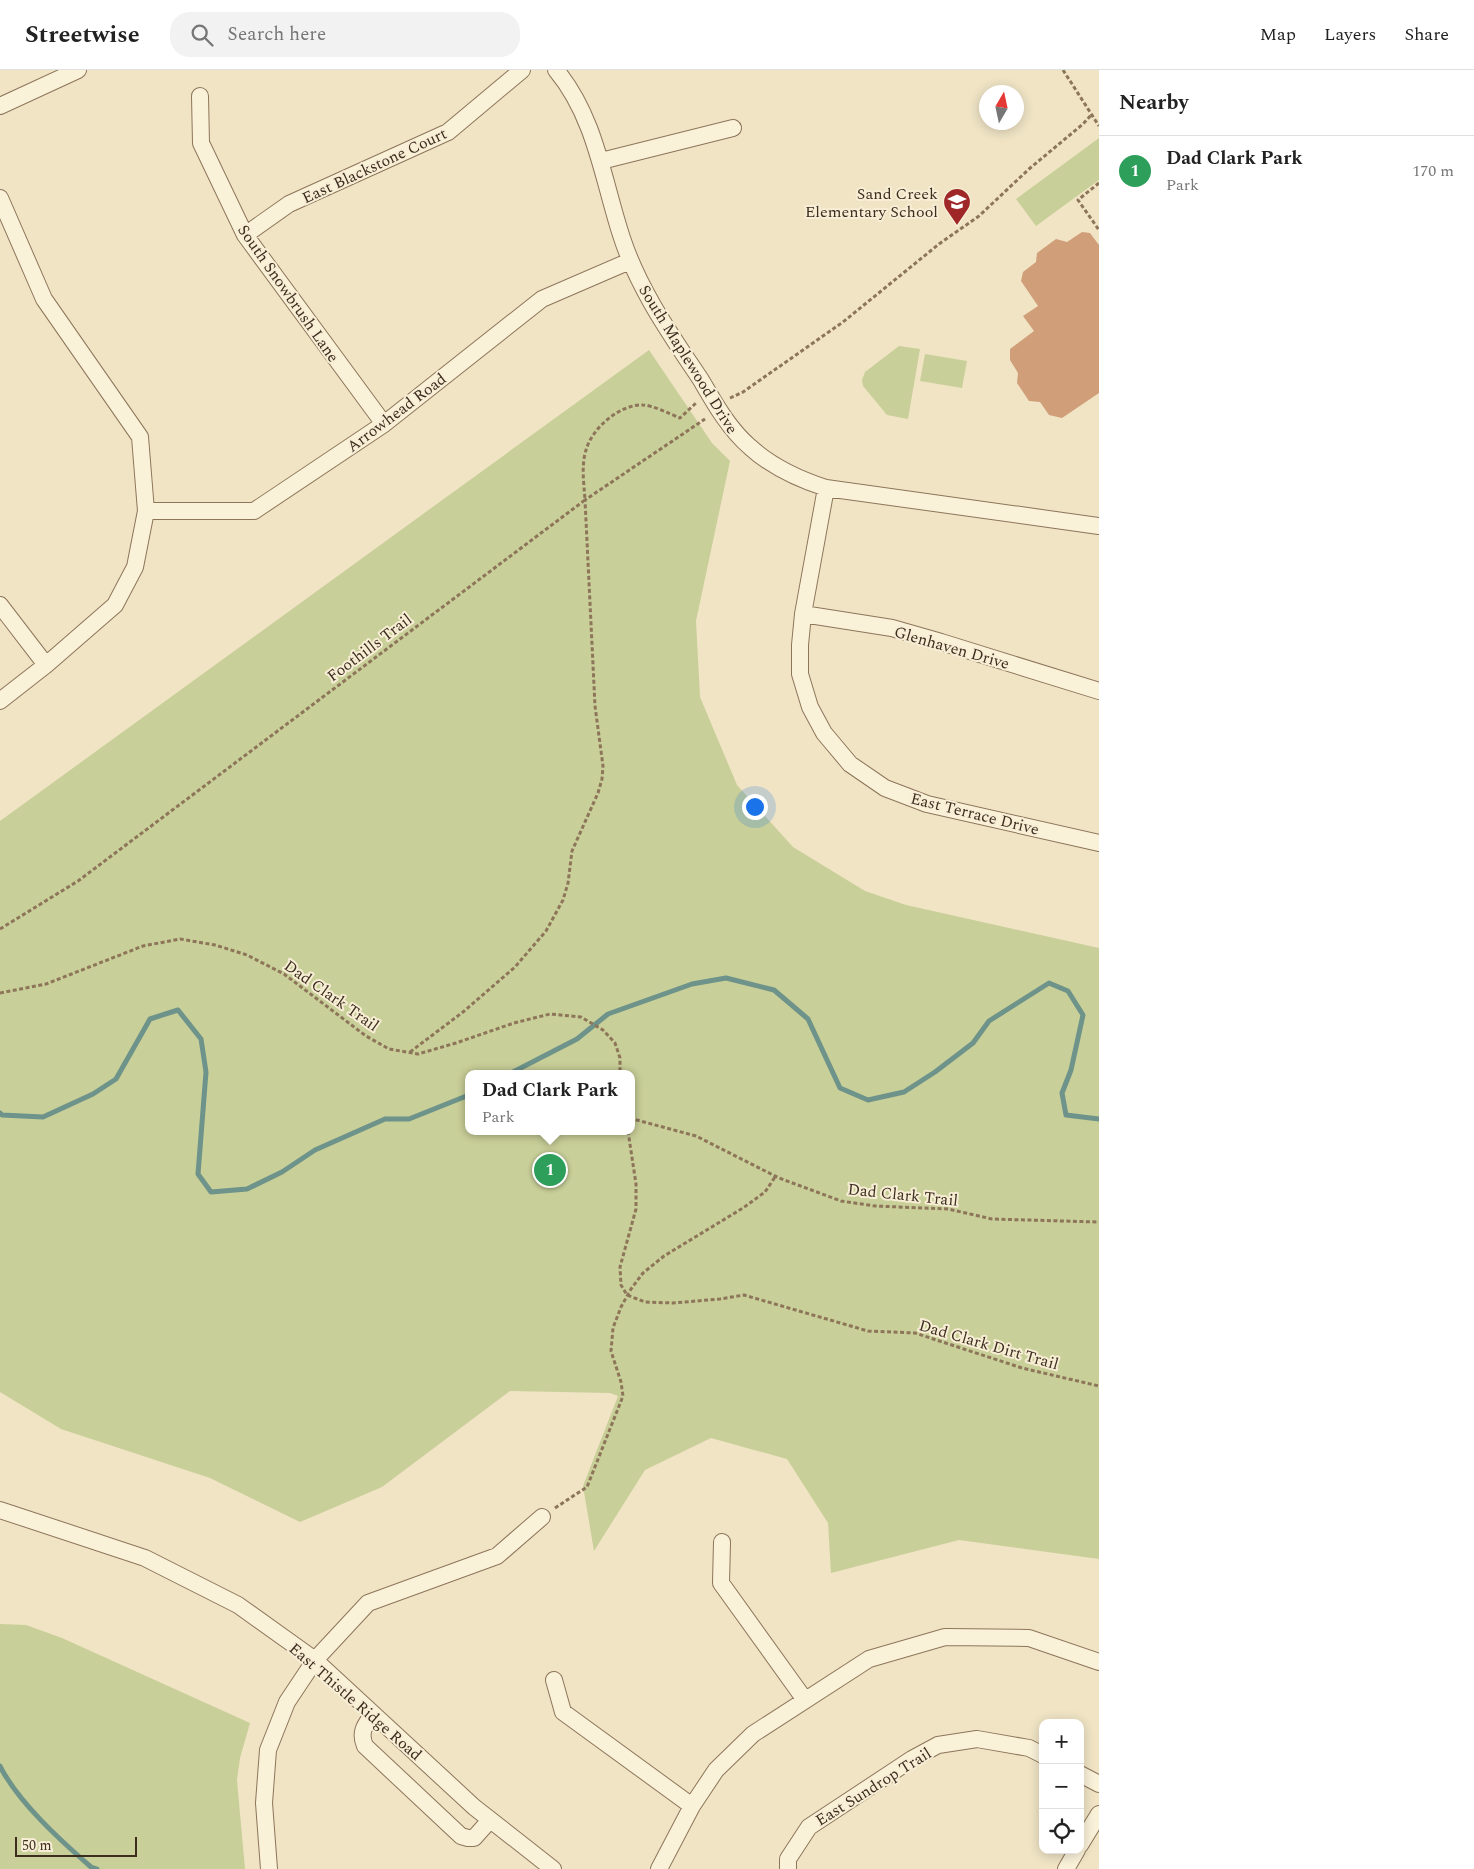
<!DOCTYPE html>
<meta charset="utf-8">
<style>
body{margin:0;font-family:Spectral,serif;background:#f2f2f2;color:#222}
.controls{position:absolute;right:15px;bottom:15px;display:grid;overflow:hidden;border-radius:10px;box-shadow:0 2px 12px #0003}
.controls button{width:45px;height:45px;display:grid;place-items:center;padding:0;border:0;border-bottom:1px solid #e0e0e0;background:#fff;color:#222;font:25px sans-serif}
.compass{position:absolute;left:979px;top:15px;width:45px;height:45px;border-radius:50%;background:#fff;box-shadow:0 2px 12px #0003;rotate:9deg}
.scale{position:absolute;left:15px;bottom:12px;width:122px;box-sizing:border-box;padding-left:5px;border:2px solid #3c2d1f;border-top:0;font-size:14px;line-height:18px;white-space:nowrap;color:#3c2d1f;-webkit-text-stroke:4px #f7eed5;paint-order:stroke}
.you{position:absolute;left:754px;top:736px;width:18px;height:18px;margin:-12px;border:4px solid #fff;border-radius:50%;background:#1a73e8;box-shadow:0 0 0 8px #1a73e833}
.badge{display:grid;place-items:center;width:32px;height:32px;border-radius:50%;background:#9f2727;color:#fff;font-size:16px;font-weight:700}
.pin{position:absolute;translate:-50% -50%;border:2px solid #fff;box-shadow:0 1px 5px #0006}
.popup{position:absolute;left:465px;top:1000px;width:170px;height:65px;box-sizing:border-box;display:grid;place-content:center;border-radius:10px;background:#fff;filter:drop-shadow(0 1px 4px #0005);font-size:16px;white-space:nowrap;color:#767676}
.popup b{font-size:19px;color:#222}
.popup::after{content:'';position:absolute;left:50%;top:100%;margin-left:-10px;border:10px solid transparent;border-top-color:#fff}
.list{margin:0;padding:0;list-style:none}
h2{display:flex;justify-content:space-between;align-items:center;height:65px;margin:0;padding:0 20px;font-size:21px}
h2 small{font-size:16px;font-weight:400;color:#767676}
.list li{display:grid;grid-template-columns:32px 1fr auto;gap:15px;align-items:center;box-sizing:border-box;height:70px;padding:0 20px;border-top:1px solid #e0e0e0}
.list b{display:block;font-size:19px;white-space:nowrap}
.list p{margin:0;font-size:16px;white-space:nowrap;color:#767676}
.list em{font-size:16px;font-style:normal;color:#767676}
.icon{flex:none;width:28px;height:28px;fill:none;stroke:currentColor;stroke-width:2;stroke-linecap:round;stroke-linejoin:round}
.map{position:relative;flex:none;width:1099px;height:1799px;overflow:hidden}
header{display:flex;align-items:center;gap:30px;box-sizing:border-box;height:70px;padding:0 25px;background:#fff;border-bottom:1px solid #e0e0e0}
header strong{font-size:24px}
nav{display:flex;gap:28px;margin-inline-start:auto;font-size:18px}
.search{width:350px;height:45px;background:#f2f2f2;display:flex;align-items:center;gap:12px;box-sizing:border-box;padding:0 18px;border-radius:20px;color:#767676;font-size:19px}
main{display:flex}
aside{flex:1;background:#fff}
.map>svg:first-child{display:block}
.green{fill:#c9cf98;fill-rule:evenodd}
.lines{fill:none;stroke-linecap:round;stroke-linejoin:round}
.stream{stroke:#6d938a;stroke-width:5}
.building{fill:#d09e79}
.minor-casing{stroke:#8d755a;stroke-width:18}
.path{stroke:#8d755a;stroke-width:3;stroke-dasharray:4 2.5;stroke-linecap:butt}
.minor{stroke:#faf1d9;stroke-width:16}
.labels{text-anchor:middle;stroke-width:4;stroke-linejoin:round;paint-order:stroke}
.street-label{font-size:16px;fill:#3c2d1f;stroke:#f7eed5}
.poi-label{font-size:16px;fill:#3c2d1f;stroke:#f7eed5;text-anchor:end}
</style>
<header>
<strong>Streetwise</strong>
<div class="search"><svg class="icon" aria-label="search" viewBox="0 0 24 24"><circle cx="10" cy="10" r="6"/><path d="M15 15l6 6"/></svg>Search here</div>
<nav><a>Map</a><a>Layers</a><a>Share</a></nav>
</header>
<main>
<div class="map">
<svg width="1099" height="1799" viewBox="0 0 1099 1799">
<rect width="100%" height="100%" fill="#f0e4c5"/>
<path class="green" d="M1099,68V110L1036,156L1016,129Z
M899,276L920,279L908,349L887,345L863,316L862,310L865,302Z
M649,280L712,373L730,391L696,551L700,627L737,715L793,777L865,821L906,835L1099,878V1489L959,1470L831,1503L828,1453L787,1389L711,1368L645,1400L594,1481L583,1416L618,1326L610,1323L510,1321L382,1417L300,1452L210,1408L61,1359L0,1322V751ZM469,1004H631V1061H469Z
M925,284L967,291L962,318L920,311Z
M0,1554L26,1555L62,1568L250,1653L240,1688L237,1710L245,1799H0Z"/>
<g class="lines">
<path class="stream" d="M509,1004L577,969L608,944L692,914L726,908L774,920L808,949L840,1018L868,1030L904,1022L935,1002L973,973L989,951L1049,913L1068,921L1083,945L1071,1000L1062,1023L1066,1045L1099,1049
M0,1043L2,1045L43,1047L93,1024L116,1009L150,949L178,940L201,969L206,1002L198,1104L211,1122L247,1119L282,1102L315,1080L385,1049H409L469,1025
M0,1696C18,1732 60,1770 91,1797L97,1799"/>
</g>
<path class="building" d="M1082,162L1090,163L1099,175V323L1062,348L1049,345L1040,332L1029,331L1017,313L1018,303L1010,290V279L1034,261L1023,246L1038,236L1021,211L1023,202L1036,192L1037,183L1056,169L1067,172Z"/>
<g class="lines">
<defs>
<path id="minor" d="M556,0C596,48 603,111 622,168C639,220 671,265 701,310C715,334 729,359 750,377C772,397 798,409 826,418L1099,456
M200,26L201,73L245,165L384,354
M0,36L78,0
M601,91L733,58
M0,128L44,229L140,367L146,441L135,497L115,535L46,595L0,631
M245,165L289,134L448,62L522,0
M826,418L803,544L800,575V604L810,637L824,663L850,694L885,718L927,734L1099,773
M146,441H254L384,354L542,229L630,191
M0,535L46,595
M803,544L892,558L941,572L1099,621
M0,1440L145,1488L238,1535L315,1590L474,1737L553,1799
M722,1472L721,1513L805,1630
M554,1610L563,1642L692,1736
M373,1644C365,1655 359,1662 365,1676L461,1766L468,1768H474L490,1750
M1080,1704L1099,1714
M1080,1775L1099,1744
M269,1799L264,1733L268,1680L287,1632L315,1590L368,1533L497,1486L542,1447
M659,1799L692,1736L716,1700L753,1664L869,1589L945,1567L1029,1568L1099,1592
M788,1799V1789L809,1757L912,1689L938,1675L977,1669L1029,1678L1043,1685
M1066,1799L1077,1780"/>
</defs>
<use href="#minor" class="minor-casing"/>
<path class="path" d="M1063,0L1099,56
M1099,113L1078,130L1099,160
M730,328L743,322L843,252L939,174L979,146L1029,99L1083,54L1091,45
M0,859L78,811L585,430C584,414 581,396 586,380C592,358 620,334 643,335C652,335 670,344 680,348L696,333
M0,923L46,914L143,876L180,869L215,875L247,885L284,904L366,966L389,979L418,984L456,973L514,953L550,944L581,947L603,960L615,973L620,988V1004
M410,982L463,942L515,897L546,861L563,830L568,813L572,781L598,723L602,709L603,696L595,636L585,430L705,349
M631,1046L633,1049L696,1066L779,1108L841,1131L875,1136L948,1139L992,1149L1099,1152
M628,1061L636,1114V1139L620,1197L621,1215L627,1225L645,1232L673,1233L720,1229L744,1225L868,1261L915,1263L1022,1298L1099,1316
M555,1438L587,1417L623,1326L621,1312L611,1281L613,1258L621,1237L631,1219L643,1203L664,1186L743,1138L765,1122L775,1107"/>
<use href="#minor" class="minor"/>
</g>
<defs>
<symbol id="school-pin" viewBox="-11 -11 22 30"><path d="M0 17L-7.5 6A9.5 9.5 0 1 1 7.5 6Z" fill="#9f2727" stroke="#f7eed5"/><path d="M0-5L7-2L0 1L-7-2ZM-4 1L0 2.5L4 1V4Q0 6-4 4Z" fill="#fff"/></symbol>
</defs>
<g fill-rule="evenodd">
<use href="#school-pin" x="941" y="116" width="32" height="43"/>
</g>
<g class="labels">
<g class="street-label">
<text transform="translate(374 95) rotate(-25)" y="6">East Blackstone Court</text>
<text transform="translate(289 223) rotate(55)" y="6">South Snowbrush Lane</text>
<text transform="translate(689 289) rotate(58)" y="6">South Maplewood Drive</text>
<text transform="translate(396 342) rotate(-37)" y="6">Arrowhead Road</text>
<text transform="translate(369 577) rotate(-37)" y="6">Foothills Trail</text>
<text transform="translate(952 577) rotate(16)" y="6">Glenhaven Drive</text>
<text transform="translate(975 743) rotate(14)" y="6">East Terrace Drive</text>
<text transform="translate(332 925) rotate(35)" y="6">Dad Clark Trail</text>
<text transform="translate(903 1124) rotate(6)" y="6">Dad Clark Trail</text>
<text transform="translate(989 1274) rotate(16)" y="6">Dad Clark Dirt Trail</text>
<text transform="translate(356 1631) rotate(41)" y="6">East Thistle Ridge Road</text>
<text transform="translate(873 1716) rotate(-32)" y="6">East Sundrop Trail</text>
</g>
<g class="poi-label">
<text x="938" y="129">Sand Creek<tspan x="938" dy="18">Elementary School</tspan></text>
</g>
</g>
</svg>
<div class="controls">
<button>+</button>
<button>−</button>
<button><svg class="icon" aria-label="locate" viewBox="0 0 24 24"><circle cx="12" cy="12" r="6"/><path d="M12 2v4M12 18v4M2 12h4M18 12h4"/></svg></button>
</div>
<svg class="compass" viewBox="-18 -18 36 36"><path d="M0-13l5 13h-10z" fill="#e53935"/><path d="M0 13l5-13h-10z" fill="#767676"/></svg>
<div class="scale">50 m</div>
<div class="you"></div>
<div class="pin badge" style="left:550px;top:1100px;background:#2e9e5b">1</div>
<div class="popup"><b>Dad Clark Park</b>Park</div>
</div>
<aside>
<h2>Nearby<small></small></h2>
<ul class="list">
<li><span class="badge" style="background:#2e9e5b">1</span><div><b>Dad Clark Park</b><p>Park</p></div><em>170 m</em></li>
</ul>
</aside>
</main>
